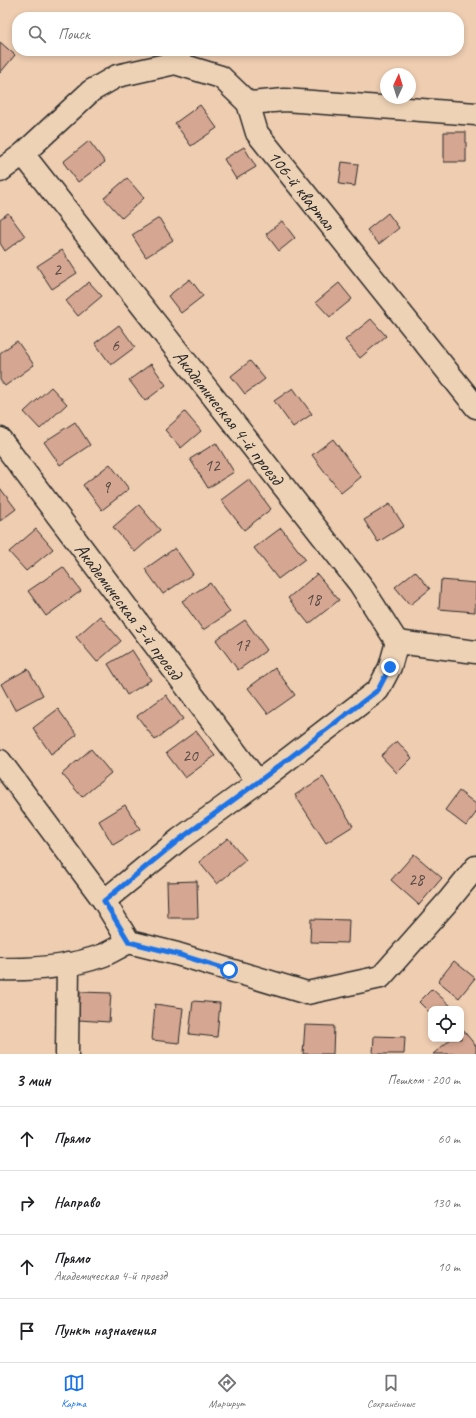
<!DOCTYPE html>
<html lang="ru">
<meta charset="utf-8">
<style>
body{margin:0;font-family:Caveat,sans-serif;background:#f2f2f2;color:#202124}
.controls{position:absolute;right:12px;bottom:12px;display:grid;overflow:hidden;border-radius:8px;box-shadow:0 2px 6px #0003}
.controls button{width:36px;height:36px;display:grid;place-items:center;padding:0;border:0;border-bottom:1px solid #e0e0e0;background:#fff;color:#202124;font:20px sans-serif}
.compass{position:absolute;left:380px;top:68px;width:36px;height:36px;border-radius:50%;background:#fff;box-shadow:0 2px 6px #0003;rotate:4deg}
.stop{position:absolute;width:12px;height:12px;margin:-9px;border:3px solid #1a73e8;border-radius:50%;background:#fff}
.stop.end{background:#1a73e8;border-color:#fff;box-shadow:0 1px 4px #0008}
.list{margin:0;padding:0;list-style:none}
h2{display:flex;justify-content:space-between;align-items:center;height:52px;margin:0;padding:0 16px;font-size:17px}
h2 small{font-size:13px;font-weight:400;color:#757577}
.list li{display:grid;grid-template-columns:26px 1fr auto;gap:12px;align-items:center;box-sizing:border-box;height:64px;padding:0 16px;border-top:1px solid #e0e0e0}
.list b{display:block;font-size:15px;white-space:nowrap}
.list p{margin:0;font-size:13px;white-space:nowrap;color:#757577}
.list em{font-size:13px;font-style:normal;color:#757577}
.icon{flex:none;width:22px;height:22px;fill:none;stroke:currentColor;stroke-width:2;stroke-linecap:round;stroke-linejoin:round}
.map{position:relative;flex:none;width:476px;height:1054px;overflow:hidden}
.search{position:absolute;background:#fff;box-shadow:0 2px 6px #0003;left:12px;right:12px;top:12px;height:44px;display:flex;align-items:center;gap:10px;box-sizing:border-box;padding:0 14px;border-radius:16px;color:#757577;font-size:15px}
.sheet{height:308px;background:#fff}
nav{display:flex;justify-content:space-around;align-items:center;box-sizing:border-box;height:56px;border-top:1px solid #e0e0e0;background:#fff;font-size:11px;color:#757577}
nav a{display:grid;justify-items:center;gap:2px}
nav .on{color:#1a73e8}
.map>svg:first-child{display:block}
.building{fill:#d5a691;stroke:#2b2b2b}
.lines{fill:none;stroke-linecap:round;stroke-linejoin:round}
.minor-casing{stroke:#2b2b2b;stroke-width:25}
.minor{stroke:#eed2b5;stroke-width:22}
.route{stroke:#1a73e8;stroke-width:5}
.labels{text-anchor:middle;stroke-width:3.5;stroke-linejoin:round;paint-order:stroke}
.number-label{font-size:17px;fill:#564a44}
.street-label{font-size:19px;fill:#2b2b2b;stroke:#eed2b5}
</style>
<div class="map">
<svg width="476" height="1054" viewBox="0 0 476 1054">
<rect width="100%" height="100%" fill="#eecdb1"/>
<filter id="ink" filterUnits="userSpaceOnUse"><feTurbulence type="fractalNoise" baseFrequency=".025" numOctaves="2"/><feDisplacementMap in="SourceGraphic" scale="8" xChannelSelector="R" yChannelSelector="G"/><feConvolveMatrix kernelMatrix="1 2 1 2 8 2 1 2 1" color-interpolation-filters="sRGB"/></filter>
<g filter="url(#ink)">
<path class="building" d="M0,42L15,55L0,73Z
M200,105L217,128L191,146L175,123Z
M444,132H466V162H444Z
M89,141L105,162L78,182L63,162Z
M244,147L256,167L236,179L224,159Z
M342,162L358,164L355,186L339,184Z
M127,178L144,198L122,218L104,198Z
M8,213L25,236L5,251L0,243V219Z
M388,213L399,228L379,244L367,230Z
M159,218L173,240L146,257L132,235Z
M282,221L295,238L279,251L266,234Z
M62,250L77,273L52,289L37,266Z
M190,279L203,296L181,313L168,296Z
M89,282L102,296L78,316L66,301Z
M339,283L352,299L330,317L316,302Z
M371,319L386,336L360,358L345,340Z
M119,325L135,347L111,365L95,343Z
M17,341L34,365L5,386L0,380V353Z
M250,361L265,379L245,394L231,376Z
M151,364L166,385L145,401L129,380Z
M51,387L67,404L40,429L24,412Z
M293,388L312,414L293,427L274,401Z
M185,412L201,431L181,448L165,430Z
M75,422L90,445L60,465L44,442Z
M333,439L361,477L341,493L312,455Z
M216,443L234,472L208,488L190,459Z
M110,464L129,489L102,510L83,485Z
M249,479L271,509L244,530L221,500Z
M0,488L16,509L0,521Z
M390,504L404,526L378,542L364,520Z
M139,505L160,530L135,552L113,527Z
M281,528L305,559L278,579L254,548Z
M36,529L53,549L26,571L9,552Z
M175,548L193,574L163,594L145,569Z
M63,567L81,591L46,616L28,591Z
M415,571L430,589L410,605L395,587Z
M317,574L339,600L309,624L288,598Z
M441,580L476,583L475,612L439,609Z
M210,583L230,612L203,630L182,601Z
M100,616L121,641L97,662L76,637Z
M245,620L267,650L238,670L216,640Z
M132,650L151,680L127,695L108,664Z
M275,668L295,695L268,714L248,688Z
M28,669L43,695L15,710L1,684Z
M166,695L183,719L155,740L137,716Z
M58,709L77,735L51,754L33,728Z
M196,731L215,756L185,778L166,753Z
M397,741L412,758L397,773L381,756Z
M91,749L111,773L82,797L62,774Z
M323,777L353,826L326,843L295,795Z
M459,791L476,804V813L466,826L445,810Z
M125,805L140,829L113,845L99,821Z
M228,838L246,860L217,884L199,862Z
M414,854L442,878L419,905L391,880Z
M197,881L198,918H168L167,882Z
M311,919L349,920L348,943L310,942Z
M454,961L475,978L459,998L438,981Z
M432,989L451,1006L448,1009H431V1014L419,1002Z
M80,992L111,993L109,1022L79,1020Z
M193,1001L220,1003L217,1037L189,1034Z
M155,1004L183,1008L179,1043L152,1040Z
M305,1025L334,1026L333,1054H303Z
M462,1029L476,1046V1054H433L451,1039H461V1031Z
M374,1036L405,1037L404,1054H373Z"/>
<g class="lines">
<defs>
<g id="minor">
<path d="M248,103L285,100L476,114"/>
<path id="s1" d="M23,154L360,584L397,642L390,667L378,690L258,782L180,839L104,901"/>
<path id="s2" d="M0,171L23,154L91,91L117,76L175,63L221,77L248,103L257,133L476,407"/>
<path id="s3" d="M0,439L258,782"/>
<path d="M397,642L476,652"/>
<path d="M0,761L104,901L129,942L177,954L307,993L381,977L450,899L476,867"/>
<path d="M0,969C34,970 69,967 101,956C110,953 120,946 129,942"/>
<path d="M67,1054L68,964"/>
</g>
</defs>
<use href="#minor" class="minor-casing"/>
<use href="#minor" class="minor"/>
</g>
</g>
<g class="lines" filter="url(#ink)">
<path class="route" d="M229,970L177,954L129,942L104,901L180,839L258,782L378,690L390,667"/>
</g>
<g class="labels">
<g class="number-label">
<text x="57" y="275">2</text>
<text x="115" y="351">6</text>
<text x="212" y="471">12</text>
<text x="106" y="493">9</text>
<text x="313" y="605">18</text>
<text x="242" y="651">17</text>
<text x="190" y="761">20</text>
<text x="416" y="885">28</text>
</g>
<g class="street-label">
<text dy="7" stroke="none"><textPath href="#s2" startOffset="400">106-й квартал</textPath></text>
<text dy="7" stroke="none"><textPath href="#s1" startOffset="334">Академическая 4-й проезд</textPath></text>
<text dy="7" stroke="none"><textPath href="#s3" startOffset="215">Академическая 3-й проезд</textPath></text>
</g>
</g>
</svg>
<div class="controls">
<button><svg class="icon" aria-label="locate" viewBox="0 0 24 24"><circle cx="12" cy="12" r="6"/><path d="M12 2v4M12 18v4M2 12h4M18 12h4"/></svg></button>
</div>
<svg class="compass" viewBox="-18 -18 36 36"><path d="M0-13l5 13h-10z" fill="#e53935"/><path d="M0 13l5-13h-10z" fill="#757577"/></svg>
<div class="stop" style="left:229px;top:970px"></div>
<div class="stop end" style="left:390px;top:667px"></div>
<div class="search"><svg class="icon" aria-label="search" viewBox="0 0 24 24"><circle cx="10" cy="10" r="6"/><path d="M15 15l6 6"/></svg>Поиск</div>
</div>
<section class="sheet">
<h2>3 мин<small>Пешком · 200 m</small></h2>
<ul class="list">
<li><svg class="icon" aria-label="ahead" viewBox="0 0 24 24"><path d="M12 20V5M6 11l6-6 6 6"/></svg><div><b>Прямо</b></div><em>60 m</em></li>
<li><svg class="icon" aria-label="right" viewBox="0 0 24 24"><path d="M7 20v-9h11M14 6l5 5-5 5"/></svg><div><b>Направо</b></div><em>130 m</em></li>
<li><svg class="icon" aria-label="ahead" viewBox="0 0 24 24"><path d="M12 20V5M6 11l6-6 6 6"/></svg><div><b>Прямо</b><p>Академическая 4-й проезд</p></div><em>10 m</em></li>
<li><svg class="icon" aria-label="arrive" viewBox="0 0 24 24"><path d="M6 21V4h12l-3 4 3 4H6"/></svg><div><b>Пункт назначения</b></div></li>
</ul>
</section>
<nav>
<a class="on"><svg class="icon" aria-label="map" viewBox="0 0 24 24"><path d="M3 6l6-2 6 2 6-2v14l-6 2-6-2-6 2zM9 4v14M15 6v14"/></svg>Карта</a>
<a><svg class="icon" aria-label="directions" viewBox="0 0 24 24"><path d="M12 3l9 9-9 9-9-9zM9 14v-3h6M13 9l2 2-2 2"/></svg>Маршрут</a>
<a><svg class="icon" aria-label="saved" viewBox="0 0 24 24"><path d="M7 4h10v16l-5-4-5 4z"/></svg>Сохранённые</a>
</nav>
